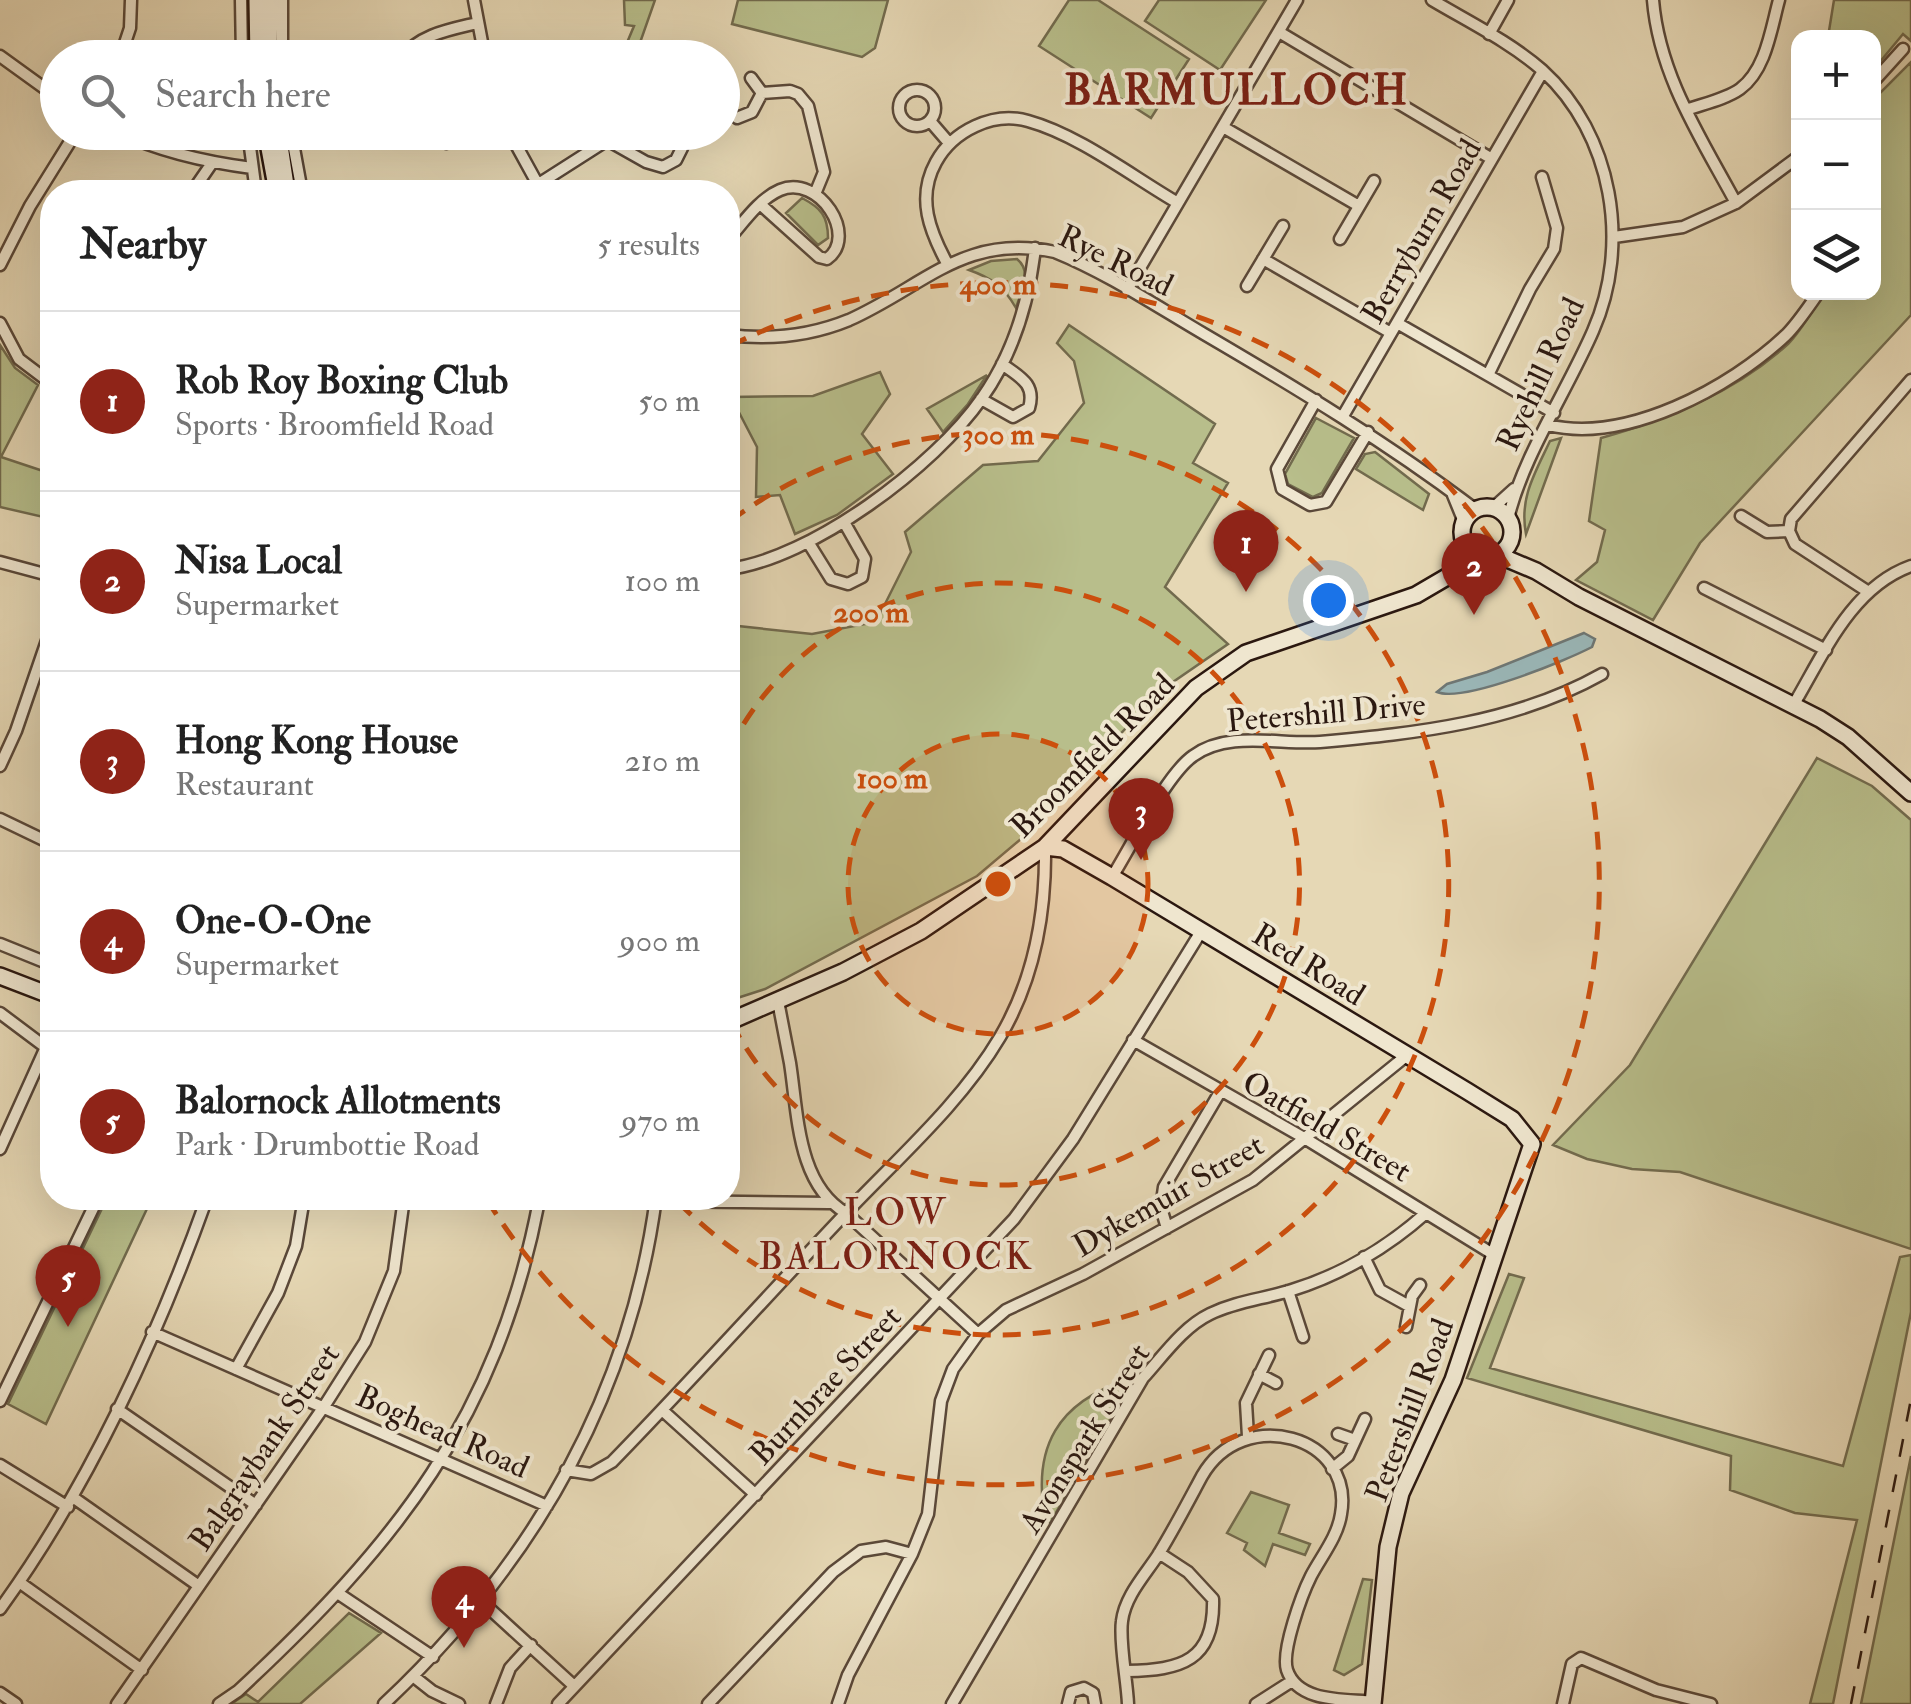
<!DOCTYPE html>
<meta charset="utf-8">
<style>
body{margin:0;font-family:"IM FELL Double Pica",serif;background:#f6f6f6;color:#222}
.controls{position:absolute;right:30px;top:30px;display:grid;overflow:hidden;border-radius:20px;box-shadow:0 10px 40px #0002}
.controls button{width:90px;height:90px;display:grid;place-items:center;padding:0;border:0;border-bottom:2px solid #e0e0e0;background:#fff;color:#222;font:50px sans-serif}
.you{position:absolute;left:1328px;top:600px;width:35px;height:35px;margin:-25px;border:8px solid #fff;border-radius:50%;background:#1a73e8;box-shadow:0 0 0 15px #1a73e833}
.badge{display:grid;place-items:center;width:65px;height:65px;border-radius:50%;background:#8f2418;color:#fff;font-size:32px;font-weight:700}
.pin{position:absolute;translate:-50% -82px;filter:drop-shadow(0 2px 5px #0008)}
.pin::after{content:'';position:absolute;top:52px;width:35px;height:30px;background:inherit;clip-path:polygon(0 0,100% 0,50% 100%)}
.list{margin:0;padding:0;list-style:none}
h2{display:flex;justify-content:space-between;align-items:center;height:130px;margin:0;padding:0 40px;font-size:42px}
h2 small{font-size:32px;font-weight:400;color:#767676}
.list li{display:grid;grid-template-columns:65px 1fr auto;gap:30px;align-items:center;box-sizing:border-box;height:180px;padding:0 40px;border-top:2px solid #e0e0e0}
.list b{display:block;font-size:38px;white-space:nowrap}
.list p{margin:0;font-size:32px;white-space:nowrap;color:#767676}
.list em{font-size:32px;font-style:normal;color:#767676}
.icon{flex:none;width:55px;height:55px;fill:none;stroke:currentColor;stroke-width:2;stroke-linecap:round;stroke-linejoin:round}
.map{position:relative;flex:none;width:1911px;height:1704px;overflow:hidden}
.search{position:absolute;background:#fff;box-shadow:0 10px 40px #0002;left:40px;top:40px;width:700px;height:110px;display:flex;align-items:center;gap:25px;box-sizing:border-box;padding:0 35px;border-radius:55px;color:#767676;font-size:38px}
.panel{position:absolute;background:#fff;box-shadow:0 10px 40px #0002;left:40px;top:180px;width:700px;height:1030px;border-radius:40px}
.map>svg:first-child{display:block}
.green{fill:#b8be8b;stroke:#726b4e;stroke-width:2.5}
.water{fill:#9ab7b8;stroke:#6e7775;stroke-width:2.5}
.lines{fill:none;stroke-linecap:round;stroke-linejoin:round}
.street-casing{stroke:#5a4839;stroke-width:15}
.secondary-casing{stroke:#2b1810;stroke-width:20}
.street{stroke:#efe6cf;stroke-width:10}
.secondary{stroke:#efe6cf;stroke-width:15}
.rail{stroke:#2b1810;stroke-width:2.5;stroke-dasharray:18 18;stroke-linecap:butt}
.ring{fill:none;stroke:#cc4f0d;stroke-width:5;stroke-dasharray:18 12}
.labels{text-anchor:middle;stroke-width:8;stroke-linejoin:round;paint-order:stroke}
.street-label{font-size:32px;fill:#2b1810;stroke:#efe6cf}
.quarter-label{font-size:38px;letter-spacing:2.5px;fill:#7a1f14;stroke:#efe6cf}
.district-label{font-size:42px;font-weight:bold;letter-spacing:2.5px;fill:#7a1f14;stroke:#efe6cf}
.centre{fill:#cc4f0d;stroke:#efe6cf;stroke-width:5}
.ring-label{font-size:30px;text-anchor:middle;font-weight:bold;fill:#cc4f0d;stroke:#efe6cf;stroke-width:8;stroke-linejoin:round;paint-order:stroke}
</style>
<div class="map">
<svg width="1911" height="1704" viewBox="0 0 1911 1704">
<rect width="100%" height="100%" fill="#e6d8b5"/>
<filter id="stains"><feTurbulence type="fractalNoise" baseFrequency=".002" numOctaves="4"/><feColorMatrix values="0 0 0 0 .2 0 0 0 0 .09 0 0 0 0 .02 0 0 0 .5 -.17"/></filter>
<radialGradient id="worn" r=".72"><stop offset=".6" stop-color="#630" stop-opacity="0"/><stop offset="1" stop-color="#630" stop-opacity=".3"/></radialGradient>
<path class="green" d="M624,0H655L635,57H621L634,26L625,25Z
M738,0H888L875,48L862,57L732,24Z
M1069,0H1098L1189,59L1151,118L1039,46Z
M1159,0H1266L1220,70L1145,21Z
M1834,0H1911V41L1903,34L1874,69V38L1828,37Z
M1911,62V315L1700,543L1653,620L1576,580L1597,562L1605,530L1589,521L1601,438C1669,419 1735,392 1788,344C1802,330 1813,309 1824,293L1874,292V99Z
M802,198C821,208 828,216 828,238L818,245L786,213Z
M1017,259C1033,272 1021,291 1016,308C1004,287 992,278 969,270L991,261Z
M1069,325L1215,424L1193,463L1228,483L1165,587L1228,644L1160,691L1034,828L977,876L765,989L728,1001V625L812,634L876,622L911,552L905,532L983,465L1038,461L1084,403L1074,361L1057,343Z
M0,345L15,368L38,385L1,457L52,474V519L0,507Z
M880,372L890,394L862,434L893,474L837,515L795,534L780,495L756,497L757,447L731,397L813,396Z
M987,375L968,404L943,432L927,409Z
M1316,418L1354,438L1322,493L1313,497L1288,484L1285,474Z
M1561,438L1526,534C1519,498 1535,473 1550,441Z
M1375,452L1429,494L1423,510L1356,469L1365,454Z
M1817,758L1872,786L1911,820V1249L1680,1172L1632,1169L1587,1159L1553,1145L1630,1065Z
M107,1198H152L46,1424L8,1404Z
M1911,1255V1312L1833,1704H1810L1857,1520L1795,1513L1730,1490L1731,1456L1467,1378L1509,1274L1524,1278L1490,1368L1843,1466L1900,1257Z
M1127,1380H1133L1050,1523L1045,1518C1032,1447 1058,1402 1127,1380Z
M1911,1456V1704H1861Z
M1251,1492L1289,1505L1279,1533L1310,1544L1305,1555L1273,1544L1265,1566L1244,1550L1247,1543L1227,1533Z
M1363,1579L1372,1580L1362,1664L1344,1675L1334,1670Z
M349,1613L381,1633L300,1704H231L246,1694L258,1702Z"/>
<path class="water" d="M1584,633L1595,639L1592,647C1565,661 1463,703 1437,692L1447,684L1487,672Z"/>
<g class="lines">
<defs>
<path id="street" d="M241,0L242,58
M282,0V58
M474,0L485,58
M1432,0C1469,22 1510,42 1542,70C1613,134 1631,245 1593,331C1567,391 1522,458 1508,519
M1653,0C1659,75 1701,138 1736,203
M1279,32L1492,159
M1489,34L1508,0
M0,56L58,98
M120,58L130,28L131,0
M401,58C421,34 448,30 477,23
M1874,81L1903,49
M899 108a18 18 0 1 1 36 0a18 18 0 1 1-36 0Z
M762,93L790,91L798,94L808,106L824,172L815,194
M1686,110C1703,104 1726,99 1740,89C1766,70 1771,29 1779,0
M737,118L752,112L762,93L751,78
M930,121L949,143
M1223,127L1359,206
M118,132C161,152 205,162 252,168
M248,132L256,192
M291,132L302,192
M415,132L446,143L489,132
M509,132L542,192
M607,140L646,162L663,167L676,160L682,148L677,132
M537,185L620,132
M301,187L323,192
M192,192L212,163
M1614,237L1683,227L1736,203L1798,157
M1340,239L1374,181
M728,240C743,223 759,199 780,190C819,174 859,236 827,259L819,257L760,204
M1263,259L1391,333
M0,265L30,206L76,132
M948,265C930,232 916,198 936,162C953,131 993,111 1028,121C1079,135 1133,177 1178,203
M1247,286L1283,226
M1127,290L1297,0
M0,323L19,359L52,384
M1397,323L1554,413
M728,335C769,340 810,336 849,320C925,286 964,233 1055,252C1107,273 1156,306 1204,334C1298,389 1389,444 1476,510
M1488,375L1530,289L1554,249L1557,228L1542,177
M981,399L1013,417L1029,408C1036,384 1020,377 1002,364
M1316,400L1277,469L1282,489L1310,505L1326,502L1368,432
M1343,416L1543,71
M1548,425C1626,444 1730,388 1786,335C1798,323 1809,306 1819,292
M1453,495L1464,522
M1493,508L1514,489
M1741,516L1767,532L1789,531
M808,542L831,579L848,584L862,577L865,559L844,522
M0,562L52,576
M728,569C811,559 935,466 982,398C1013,354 1029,301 1035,248
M1704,588L1826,650
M1867,591L1795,544L1789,531L1791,519L1911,380
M1794,704C1824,653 1852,587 1911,566
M0,766L16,731L52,626
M0,819L52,844
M1112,877C1131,847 1166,775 1193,756C1228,730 1280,745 1320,742C1417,733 1515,723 1602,674
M0,944L52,965
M778,1001C782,1022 786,1043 790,1063C798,1114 797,1184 846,1213L978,1334
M0,1013L52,1052
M1133,1040L1306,1139L1496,1256
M0,1149L46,1047
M401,1198L829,1203
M1167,1228L1161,1208L1164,1187L1220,1092
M1364,1257L1380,1290L1409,1306
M1288,1291L1303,1337
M1406,1327L1412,1296L1420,1285
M152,1332L547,1506
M236,1369L278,1293L296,1246L304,1198
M1259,1374L1276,1383
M0,1401L98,1198
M117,1409L256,1505
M662,1410L756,1495
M1338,1434L1355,1440
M1248,1436L1246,1403L1269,1355
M0,1465L68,1507
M1332,1469L1348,1456L1365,1419
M566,1470L591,1474L612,1462C691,1381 767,1296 846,1213C898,1158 961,1103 1000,1037C1035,978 1046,914 1045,847
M74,1498L199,1586
M19,1582L142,1670
M339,1594L433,1657
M481,1601L573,1685
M0,1609C88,1488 157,1338 207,1198
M1127,1671C1181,1670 1215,1661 1213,1599L1188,1572L1159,1553
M413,1676L432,1691L459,1704
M0,1693L16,1704
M117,1704L325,1405L365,1342L394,1271L404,1198
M219,1704L238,1691C396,1544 497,1419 539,1201
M384,1704C531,1566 629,1399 656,1198
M496,1704L510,1668L531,1645
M558,1704L1014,1219L1073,1139L1202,930
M708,1704L833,1572L861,1551L886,1547L912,1554
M838,1704L848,1675L912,1554L928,1514L941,1401L953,1369L978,1334L1006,1310L1083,1274L1253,1180L1406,1056
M952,1704L1143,1378C1163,1356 1183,1327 1210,1314C1237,1301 1264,1299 1292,1290C1341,1275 1388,1247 1426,1213
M1068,1704L1071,1692L1084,1688L1093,1693L1095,1704
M1128,1704C1127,1680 1119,1642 1122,1621C1125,1596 1145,1575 1158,1555C1174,1529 1188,1502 1202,1476C1243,1404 1355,1436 1341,1514C1338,1536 1321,1557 1311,1576C1302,1594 1281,1651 1287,1670C1298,1703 1345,1699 1373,1702
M1256,1704L1292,1681
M1563,1704L1572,1664L1581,1658L1656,1690L1711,1704"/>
<path id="secondary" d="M257,0L258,58
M269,58L270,0
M266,132L277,192
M278,132L287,192
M1462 532a25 25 0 1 1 50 0a25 25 0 1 1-50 0Z
M1498,555L1536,571L1579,597L1820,719L1848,737L1911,793
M1045,847L1063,849L1112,877L1467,1091L1512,1119L1532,1144L1453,1380L1401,1493L1388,1547L1373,1704
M0,976L52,996
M728,1022L843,972L921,931L1045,847L1196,688L1246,653L1416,595L1481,557"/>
</defs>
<use href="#street" class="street-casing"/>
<use href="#secondary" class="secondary-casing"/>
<use href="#street" class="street"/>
<use href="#secondary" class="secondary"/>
<path class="rail" d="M1851,1704L1911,1399"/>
</g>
<circle cx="998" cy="884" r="150" fill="#cc4f0d" fill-opacity=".12"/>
<g class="ring">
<circle cx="998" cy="884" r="150"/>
<path d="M729 750A301 301 0 1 1 729 1018"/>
<path d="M730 521A451 451 0 1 1 676 1200"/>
<path d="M730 346A601 601 0 1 1 486 1198"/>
</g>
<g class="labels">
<g class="street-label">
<text transform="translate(1421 231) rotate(-60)" y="11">Berryburn Road</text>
<text transform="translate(1116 260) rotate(26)" y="11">Rye Road</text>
<text transform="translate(1540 374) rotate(-65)" y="11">Ryehill Road</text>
<text transform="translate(1326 712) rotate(-5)" y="11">Petershill Drive</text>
<text transform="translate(1092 755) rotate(-45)" y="11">Broomfield Road</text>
<text transform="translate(1309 964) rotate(32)" y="11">Red Road</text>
<text transform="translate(1327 1126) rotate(30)" y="11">Oatfield Street</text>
<text transform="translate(1168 1195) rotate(-30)" y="11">Dykemuir Street</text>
<text transform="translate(825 1385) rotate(-47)" y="11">Burnbrae Street</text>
<text transform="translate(1409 1410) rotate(-69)" y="11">Petershill Road</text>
<text transform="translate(443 1431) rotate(24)" y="11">Boghead Road</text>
<text transform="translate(1084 1438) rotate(-58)" y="11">Avonspark Street</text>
<text transform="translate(264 1447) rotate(-56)" y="11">Balgraybank Street</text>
</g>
<g class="quarter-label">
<text x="896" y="1225">LOW<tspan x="896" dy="44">BALORNOCK</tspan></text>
</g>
<g class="district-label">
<text x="1237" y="104">BARMULLOCH</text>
</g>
</g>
<circle cx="998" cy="884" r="15" class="centre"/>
<g class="ring-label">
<text x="998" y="294">400 m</text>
<text x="998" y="444">300 m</text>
<text x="871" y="622">200 m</text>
<text x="892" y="788">100 m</text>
</g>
<rect width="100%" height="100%" filter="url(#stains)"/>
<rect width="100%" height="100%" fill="url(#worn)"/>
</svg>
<div class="controls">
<button>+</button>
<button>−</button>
<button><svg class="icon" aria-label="layers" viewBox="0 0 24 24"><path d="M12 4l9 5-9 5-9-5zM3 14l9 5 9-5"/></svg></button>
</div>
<div class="you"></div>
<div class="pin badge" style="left:1246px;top:592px">1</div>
<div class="pin badge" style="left:1474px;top:615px">2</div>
<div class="pin badge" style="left:1141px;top:860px">3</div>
<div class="pin badge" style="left:464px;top:1648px">4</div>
<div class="pin badge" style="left:68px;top:1327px">5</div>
<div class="search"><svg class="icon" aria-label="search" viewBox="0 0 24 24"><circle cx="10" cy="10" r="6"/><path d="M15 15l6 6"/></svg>Search here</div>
<section class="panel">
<h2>Nearby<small>5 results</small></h2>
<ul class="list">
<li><span class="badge">1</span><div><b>Rob Roy Boxing Club</b><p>Sports · Broomfield Road</p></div><em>50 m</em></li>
<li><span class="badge">2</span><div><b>Nisa Local</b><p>Supermarket</p></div><em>100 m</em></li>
<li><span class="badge">3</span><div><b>Hong Kong House</b><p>Restaurant</p></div><em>210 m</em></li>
<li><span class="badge">4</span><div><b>One-O-One</b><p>Supermarket</p></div><em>900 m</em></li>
<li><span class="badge">5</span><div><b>Balornock Allotments</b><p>Park · Drumbottie Road</p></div><em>970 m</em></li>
</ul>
</section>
</div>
